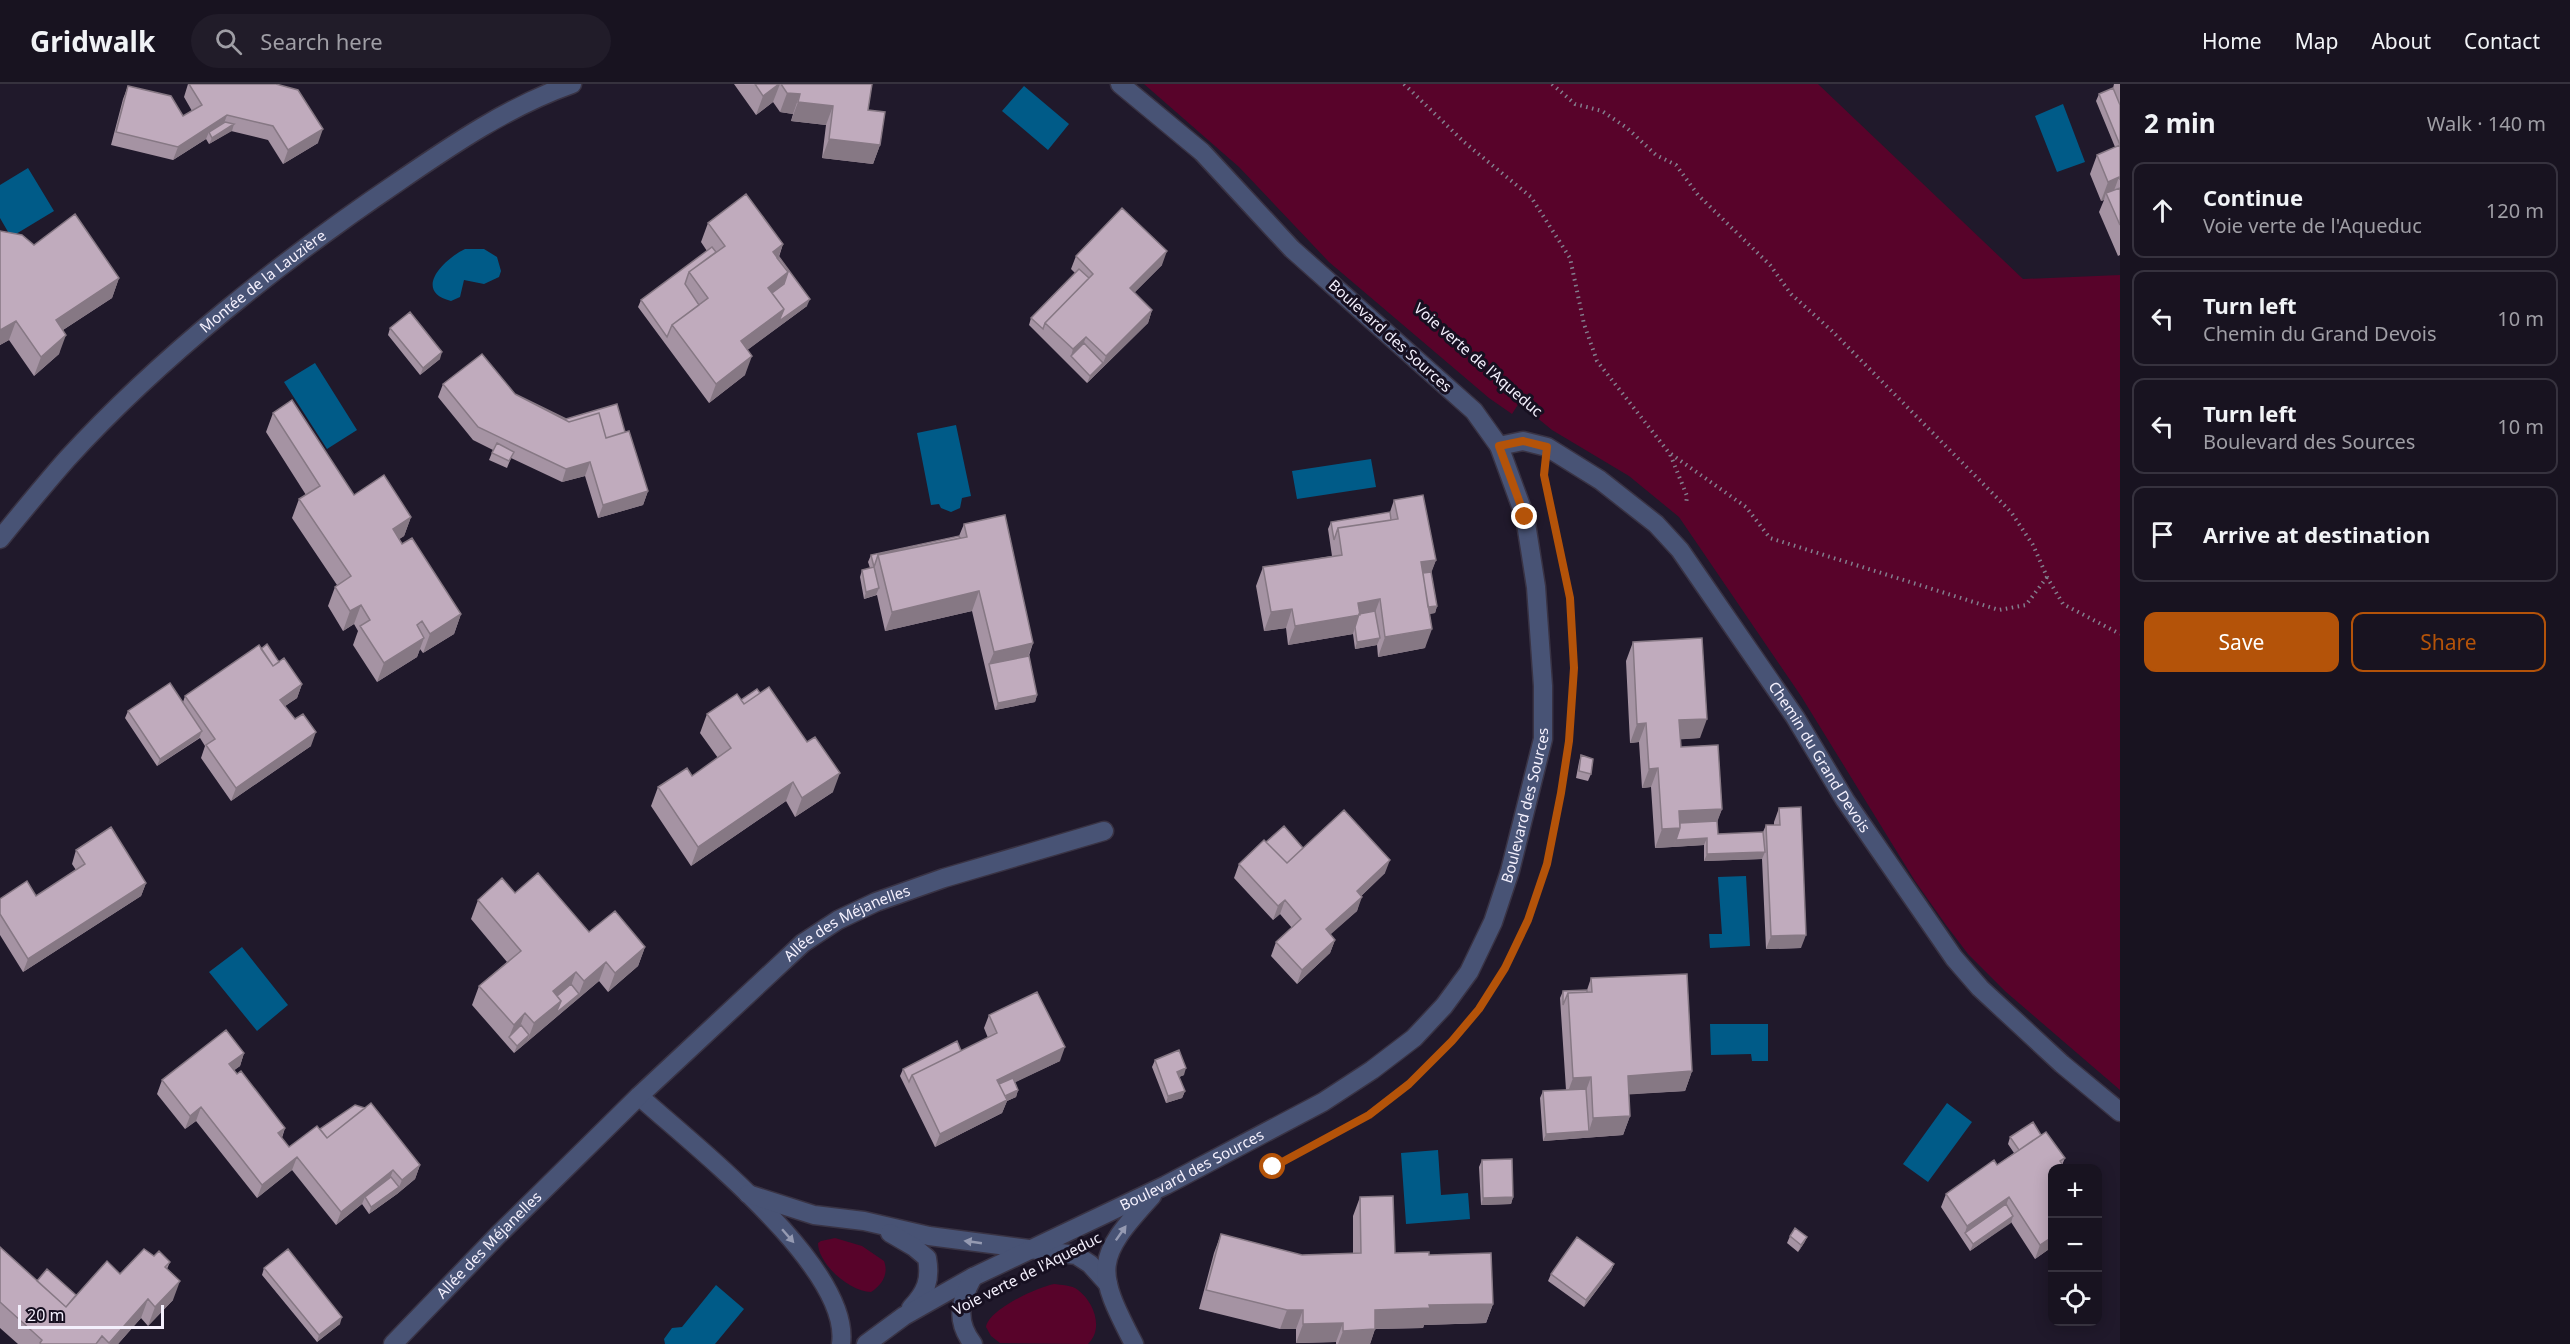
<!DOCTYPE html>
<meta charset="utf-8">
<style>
body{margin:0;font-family:"Noto Sans",sans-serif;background:#211c29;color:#f1f3f6}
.controls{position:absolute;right:18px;bottom:18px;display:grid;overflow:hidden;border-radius:12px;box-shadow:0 3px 15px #0003}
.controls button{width:54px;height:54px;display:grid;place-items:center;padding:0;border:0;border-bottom:2px solid #36323e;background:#181320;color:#f1f3f6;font:30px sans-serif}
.scale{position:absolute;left:18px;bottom:15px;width:146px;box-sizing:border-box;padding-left:6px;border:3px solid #f4f0fd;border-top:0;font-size:16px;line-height:21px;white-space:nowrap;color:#f4f0fd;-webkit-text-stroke:4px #171021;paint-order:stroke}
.stop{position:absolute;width:18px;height:18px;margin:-14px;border:4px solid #b45309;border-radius:50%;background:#fff}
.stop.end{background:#b45309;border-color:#fff;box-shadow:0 2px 6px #0008}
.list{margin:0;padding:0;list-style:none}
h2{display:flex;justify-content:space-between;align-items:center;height:78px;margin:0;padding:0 24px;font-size:26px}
h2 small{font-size:20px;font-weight:400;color:#9f9ea5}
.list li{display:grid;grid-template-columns:39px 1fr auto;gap:18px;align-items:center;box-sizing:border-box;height:96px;margin:0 12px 12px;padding:0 12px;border:2px solid #36323e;border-radius:12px}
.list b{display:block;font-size:22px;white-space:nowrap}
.list p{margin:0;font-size:20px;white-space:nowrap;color:#9f9ea5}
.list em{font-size:20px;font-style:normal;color:#9f9ea5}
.actions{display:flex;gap:12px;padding:18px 24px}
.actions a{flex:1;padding:14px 0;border:2px solid #b45309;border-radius:12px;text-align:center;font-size:21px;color:#b45309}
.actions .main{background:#b45309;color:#fff}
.icon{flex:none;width:33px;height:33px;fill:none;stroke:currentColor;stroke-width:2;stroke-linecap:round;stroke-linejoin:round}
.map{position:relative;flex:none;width:2120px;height:1260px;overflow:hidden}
header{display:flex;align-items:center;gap:36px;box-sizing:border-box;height:84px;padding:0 30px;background:#181320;border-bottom:2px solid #36323e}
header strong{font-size:28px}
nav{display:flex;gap:33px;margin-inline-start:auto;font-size:21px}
.search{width:420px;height:54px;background:#211c29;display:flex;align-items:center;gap:15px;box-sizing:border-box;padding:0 21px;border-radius:33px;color:#9f9ea5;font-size:22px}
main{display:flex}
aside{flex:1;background:#181320}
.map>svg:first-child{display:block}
.green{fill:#58032a}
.water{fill:#005b88}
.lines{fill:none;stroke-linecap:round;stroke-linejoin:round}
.minor-casing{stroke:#393344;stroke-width:21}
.path{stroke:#837e8d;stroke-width:4;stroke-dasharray:1.5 4.5;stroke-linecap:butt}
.minor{stroke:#485375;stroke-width:18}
.wall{fill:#a593a3}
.shaded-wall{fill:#867884}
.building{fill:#c0abbd;stroke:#867884;stroke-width:1.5}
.oneway{fill:#959ab2}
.route{stroke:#b45309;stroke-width:8}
.labels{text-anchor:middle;stroke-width:6;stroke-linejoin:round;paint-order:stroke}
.street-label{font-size:15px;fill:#f4f0fd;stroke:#171021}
</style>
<header>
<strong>Gridwalk</strong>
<div class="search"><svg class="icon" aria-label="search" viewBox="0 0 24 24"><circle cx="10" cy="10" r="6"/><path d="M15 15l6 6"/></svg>Search here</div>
<nav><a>Home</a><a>Map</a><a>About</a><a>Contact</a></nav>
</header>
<main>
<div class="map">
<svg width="2120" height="1260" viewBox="0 0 2120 1260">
<rect width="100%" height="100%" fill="#20192b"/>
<path class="green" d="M1144,0H1818L2023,195L2120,191V1006L2006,908L1968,870L1946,841L1915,797L1801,612L1679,433L1629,392L1552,346L1519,319L1512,330L1489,314L1329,178L1239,83Z
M835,1154L862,1162L884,1177C889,1190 882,1201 871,1208C850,1208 818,1180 818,1159L821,1157Z
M1054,1200C1061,1201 1072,1201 1078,1206C1094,1218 1104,1245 1088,1260L1000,1259L991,1252L986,1243C989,1225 1038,1203 1054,1200Z"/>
<path class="water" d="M1024,2L1069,40L1048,66L1002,27Z
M2063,20L2085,78L2057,88L2035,32Z
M28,84L54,127L11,153L0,134V101Z
M465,165H484L497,173L501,187L499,193L484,200L464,196L460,213L451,217C412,207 444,175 465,165Z
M315,279L357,346L327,365L284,298Z
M956,341L971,412L962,414L960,424L951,428L941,424L939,420L931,421L917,349Z
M1371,375L1376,403L1297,415L1292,387Z
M1746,792L1750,862L1710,864L1709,850H1722L1718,793Z
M242,863L288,921L257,947L209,888Z
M1710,940H1768V977H1752L1751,970L1711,971Z
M1947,1019L1972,1038L1928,1098L1903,1080Z
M1438,1066L1441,1111L1468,1109L1470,1135L1406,1140L1401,1069Z
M716,1201L744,1225L715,1260H665L664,1255L672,1244L682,1243Z"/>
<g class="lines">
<defs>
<g id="minor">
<path id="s1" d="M1499,362L1523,357L1547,363L1600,396L1656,440L1680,466L1795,633L1845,716L1954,874L1980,904L2062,980L2120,1028"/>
<path id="s2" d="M0,455C22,428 44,401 67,375C160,273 284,175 398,98C452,61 509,22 572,0"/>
<path d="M639,1012C692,1060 852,1184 841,1260"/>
<path d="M748,1110L814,1131L864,1137L929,1152L1076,1171L1090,1180L1108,1200"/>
<path d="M890,1149L914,1163L927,1174C931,1196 926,1208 911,1224"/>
<path id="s3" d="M393,1260L498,1151L639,1012L803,859L838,836L876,818L944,794L1104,747"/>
<path id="s4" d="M866,1260L904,1232L973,1193L1166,1101L1323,1018L1372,986L1414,954L1444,922L1469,888L1493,838L1510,787L1543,655V602L1536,503L1525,433L1499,362L1474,327L1292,165L1202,68L1120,0"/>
<path d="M973,1260C955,1237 960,1217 973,1193"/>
<path d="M1134,1260C1095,1185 1094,1175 1152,1112"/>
</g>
</defs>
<use href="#minor" class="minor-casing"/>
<path class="path" d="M1404,0L1464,58L1531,113L1570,174L1584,240L1597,277L1670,370L1687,412L1686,421
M1552,0L1575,20L1602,27L1627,44L1656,71L1676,81L1698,111L1770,181L1791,210L1832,247L2011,428L2033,461L2047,493L2063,520L2120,550
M1671,370L1746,423L1770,454L1999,526L2026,521L2047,493"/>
<use href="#minor" class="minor"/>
</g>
<path class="wall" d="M188,0L318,59L283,80L268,56L231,47L209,60L206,55L173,76L111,61L123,15L128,2L183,32L192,27L184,13Z
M734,0H872L868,26L880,61L873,80L822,74L826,41L791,37L793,30L780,28L773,18L756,31Z
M2114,0H2120V171L2118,172L2099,128L2104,116L2101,117L2090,90L2097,71L2115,63L2096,17L2099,10L2113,4Z
M708,139L783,160L779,173L807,222L747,266L745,291L709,319L638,223L641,216L707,167L701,158Z
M0,147L34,161L119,194L112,214L63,246L59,270L34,292L9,256L0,261Z
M1076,172L1162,181L1134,209L1152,226L1148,239L1087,299L1029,241L1031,234L1075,189L1071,185Z
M390,244L440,275L420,291L388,251Z
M443,300L515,310L566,335L625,348L648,407L643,421L598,434L585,392L562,398L511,374L507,384L489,376L493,366L473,356L438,313Z
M273,329L354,411L411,433L404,452L399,455L461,530L454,550L423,569L420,565L417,573L377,598L353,561L358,547L354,540L343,547L328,522L335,503L337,501L292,434L299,415L306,411L266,348Z
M1394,416L1436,476L1431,488L1437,522L1435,529L1429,530L1425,564L1378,573L1377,561L1355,565L1353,550L1288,561L1286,544L1264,547L1256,502L1263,483L1332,472L1328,445L1331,438L1390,428Z
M964,440L1033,559L1029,572L1037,611L1035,618L995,626L972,527L885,547L877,511L864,515L860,493L862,486L870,484L868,478L871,471L959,452Z
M1633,558L1700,654L1681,655V663L1722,725L1717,737L1718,750L1763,748L1766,741H1774V738L1779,724L1801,864L1766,865L1762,775L1704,777V761L1655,764L1651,703L1642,704L1639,658L1630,659L1626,577Z
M261,565L279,578L302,600L297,614L285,622L311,662L231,717L201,674L205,662L200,654L157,682L125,634L128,627L183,618L185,612Z
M741,616L833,708L795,733L786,717L691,782L651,722L658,703L692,692L718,674L700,649L707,630Z
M1581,671L1591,690L1588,697L1576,694L1579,678Z
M1266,758L1303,764L1385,789L1361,812L1357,827L1330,850L1335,856L1330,869L1297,900L1271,872L1276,858L1292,844L1280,830L1273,836L1234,794L1239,780Z
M76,766L146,799L141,812L23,888L0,851V815L36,812L76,786L72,780Z
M515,809L589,848L645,863L638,882L608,908L599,897L514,969L472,921L479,902L507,878L471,835L478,816Z
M1591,894L1692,987L1685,1007L1629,1010L1630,1032L1623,1051L1543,1057L1540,1014L1543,1007L1566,1006L1560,914L1563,907L1587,906Z
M989,931L1060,977L1015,998L1018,1006L1016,1013L1007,1017L1002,1029L935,1063L900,992L903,985L961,967L988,954L984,944Z
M244,969L240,982L234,986L285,1044L282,1054L289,1063L320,1045L420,1081L415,1095L397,1110L369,1130L362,1120L336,1141L292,1086L257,1114L196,1037L185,1045L157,1010L162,996Z
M1155,976L1184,991L1179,993L1185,1007L1182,1014L1166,1019L1152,983Z
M2041,1051L2065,1074L2062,1081L2052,1163L2035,1175L2011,1138L1970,1167L1941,1123L1946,1110L1997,1081L2014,1069L2008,1060L2010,1053Z
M1482,1076L1513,1113L1511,1120L1481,1121L1479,1083Z
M1360,1113L1395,1169L1429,1171L1493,1220L1486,1239L1424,1241L1423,1244L1375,1245L1370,1260H1336V1258L1296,1259V1245H1280L1199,1225L1214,1169L1221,1150L1302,1171L1353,1169V1132Z
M1790,1152L1807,1153L1804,1159L1798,1168L1787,1159Z
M0,1163L37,1197L76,1211L154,1172L170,1178L167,1185L173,1216L148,1242L141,1234L118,1260H18L0,1244Z
M1614,1180L1611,1187L1584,1223L1548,1197L1551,1190Z
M264,1184L340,1240L317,1258L262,1191Z"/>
<path class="shaded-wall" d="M779,0H780L773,18L756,31L763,12Z
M787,9L800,10L793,30L780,28Z
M798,18L833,22L826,41L791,37Z
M227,31L222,45L209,48L206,55L173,76L178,63Z
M234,40L232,47L209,60L212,54Z
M323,45L318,59L283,80L288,66Z
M829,55L880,61L873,80L822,74Z
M2119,93L2112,112L2106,109L2104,116L2101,117L2108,98Z
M783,160L776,180L773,168Z
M1167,167L1162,181L1125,218L1130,204Z
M788,188L781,207L763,216L768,204Z
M119,194L112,214L49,255L56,236Z
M810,215L807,222L734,276L741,257L784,225Z
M1152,226L1148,239L1087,299L1090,292L1103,279L1106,272Z
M16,237L9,256L0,261V246Z
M66,251L59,270L34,292L41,273Z
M1086,253L1081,266L1071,272L1073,265Z
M442,268L440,275L420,291L423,284Z
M752,272L745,291L709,319L716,300Z
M590,378L585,392L562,398L566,385Z
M648,407L643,421L598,434L603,421Z
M411,433L404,452L386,464L393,445Z
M1436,476L1429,495L1418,497L1421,478Z
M879,504L876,511L864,515L866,508Z
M979,507L972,527L885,547L892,528Z
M1380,515L1373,534L1357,537L1353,550L1288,561L1295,542L1358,519Z
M361,521L354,540L343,547L350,527Z
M1437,522L1435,529L1420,531L1423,524Z
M1292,525L1286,544L1264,547L1271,528Z
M461,530L454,550L423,569L430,550Z
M1432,545L1425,564L1378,573L1385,553Z
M424,554L417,573L377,598L384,579Z
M1380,554L1377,561L1355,565L1357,558Z
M1033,559L1026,578L989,580L994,568Z
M302,600L297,614L275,629L280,616Z
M1037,611L1035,618L995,626L998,619Z
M1707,635L1700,654L1672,656L1679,636Z
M1646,639L1639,658L1630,659L1637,640Z
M202,647L199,654L157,682L160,675Z
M316,648L311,662L231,717L236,704Z
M1658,684L1651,703L1642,704L1649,685Z
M840,689L833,708L795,733L802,714Z
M793,698L786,717L691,782L698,763Z
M1722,725L1715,744L1680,746L1673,763L1655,764L1662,745L1679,727Z
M1707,754L1704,761L1673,763L1676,756Z
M1765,768L1762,775L1704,777L1707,770Z
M1390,776L1385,789L1352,821L1357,807Z
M146,799L141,812L23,888L28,875Z
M1362,813L1357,827L1321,859L1326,845Z
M1285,816L1280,830L1273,836L1278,822Z
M1806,851L1801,864L1766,865L1771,852Z
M1335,856L1330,869L1297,900L1302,886Z
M645,863L638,882L608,908L615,889Z
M606,878L599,897L527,958L534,939L561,917L579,910L584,897Z
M576,888L569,907L549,919L553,907Z
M525,929L518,948L509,953L514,941Z
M529,951L527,958L514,969L517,962Z
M1065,963L1060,977L997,1007V996Z
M244,969L240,982L224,994L229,980Z
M1186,984L1184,991L1174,995L1177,988Z
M1692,987L1685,1007L1621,1011L1628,992Z
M1591,993L1584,1012L1566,1013L1573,994Z
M1018,1006L1016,1013L1007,1017L1002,1029L935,1063L940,1050L1001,1014Z
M1185,1007L1182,1014L1166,1019L1168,1012Z
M201,1023L196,1037L185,1045L190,1032Z
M1630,1032L1623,1051L1543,1057L1546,1050L1589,1047L1593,1034Z
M285,1044L280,1058L278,1049Z
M297,1073L292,1086L257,1114L262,1101Z
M420,1081L415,1095L397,1110L369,1130L371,1123L399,1103L402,1096Z
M393,1086L388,1100L365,1113L362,1120L336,1141L341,1128Z
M1513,1113L1511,1120L1481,1121L1483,1114Z
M2009,1113L2004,1127L1965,1149L1967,1142Z
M2013,1132L2011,1139L1970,1167L1973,1160Z
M1807,1153L1804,1159L1798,1168L1801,1161Z
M2052,1153V1163L2035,1175L2040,1161Z
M1614,1180L1611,1187L1584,1223L1586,1216Z
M180,1197L173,1216L148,1242L155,1223Z
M148,1215L141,1234L118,1260H109Z
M1493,1220L1486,1239L1424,1241L1423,1244L1368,1245L1375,1226L1429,1221Z
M1287,1226H1303L1296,1245H1280Z
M342,1233L340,1240L317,1258L319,1251Z
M1343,1239L1336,1258L1296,1259L1303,1240Z
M1375,1245L1370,1260H1338L1343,1247Z"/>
<path class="building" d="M189,0H276L298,6L323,45L288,66L273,42L227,31L178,63L116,48L128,2L171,12L183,32L202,21Z
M755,0H779L763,12Z
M781,0H872L868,26L885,28L880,61L829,55L833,22L798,18L800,10L787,9Z
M2113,4L2120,21V61L2099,10Z
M225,38L234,40L212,54L209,48Z
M2120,61V96L2119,93L2108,98L2097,71Z
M2120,104V141L2106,109Z
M746,110L783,160L773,168L788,188L768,204L784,225L741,257L752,272L716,300L672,241L708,214L689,188L725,162L708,139Z
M1122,124L1167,167L1130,204L1152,226L1106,272L1086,253L1073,265L1045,239L1093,190L1076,172Z
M75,130L119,194L56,236L66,251L41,273L16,237L0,246V147L22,151L34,161Z
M712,163L716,168L689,188L685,200L699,221L672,241L667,253L641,216Z
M779,173L810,215L779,237L784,225L772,209L784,200L788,188L777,174Z
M1079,185L1089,194L1045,239L1043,245L1031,234Z
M410,228L442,268L423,284L390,244Z
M1084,259L1103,279L1090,292L1071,272Z
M482,270L515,310L569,338L599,329L606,354L629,347L648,407L603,421L590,378L566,385L478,343L443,300Z
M515,310L566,335L617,320L625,348L606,354L599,329L569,338Z
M292,316L354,411L384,391L411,433L393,445L402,460L412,454L461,530L430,550L422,537L417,541L424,554L384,579L360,542L370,536L361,521L350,527L335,503L351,492L299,415L320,402L273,329Z
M497,359L514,368L509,377L492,369Z
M1423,411L1436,476L1421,478L1432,545L1385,553L1380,515L1358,519L1360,531L1295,542L1292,525L1271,528L1263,483L1342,471L1338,444L1398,435L1394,416Z
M1390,428L1391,436L1338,444L1334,456L1331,438Z
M1005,431L1033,559L994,568L979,507L892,528L878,471L967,453L964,440Z
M959,452L960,454L878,471L874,483L871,471Z
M874,483L879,504L866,508L862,486Z
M1431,488L1437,522L1428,523L1423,489Z
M1375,527L1380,554L1357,558L1355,543L1359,530Z
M1702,554L1707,635L1679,636L1681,663L1718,661L1722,725L1679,727L1680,744L1662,745L1658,684L1649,685L1646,639L1637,640L1633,558Z
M267,560L279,578L273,582L261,565Z
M259,561L273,582L284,574L302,600L280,616L295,635L303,630L316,648L236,704L206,661L215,655L185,612Z
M1029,572L1037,611L998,619L989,580Z
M170,599L202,647L160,675L128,627Z
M769,603L807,658L815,653L840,689L802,714L793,698L698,763L658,703L687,684L692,692L731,664L707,630L737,610L744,620Z
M757,605L760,609L744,620L741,616Z
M1581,671L1593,675L1591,690L1579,687Z
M1801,723L1806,851L1771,852L1766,741H1780L1779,724Z
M1344,726L1390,776L1357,807L1362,813L1326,845L1335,856L1302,886L1276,858L1301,835L1285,816L1278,822L1239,780L1264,756L1287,779Z
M1717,737L1718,750L1763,748L1765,768L1707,770V754L1676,756L1680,744V739Z
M1284,742L1303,764L1287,779L1266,758Z
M111,743L146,799L28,875L0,830V815L27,797L36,812L85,780L76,766Z
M538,789L589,848L615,827L645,863L615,889L606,878L584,897L576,888L553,907L561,917L534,939L525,929L514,941L479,902L521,867L478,816L502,794L515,809Z
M1687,890L1692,987L1628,992L1630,1032L1593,1034L1591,993L1573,994L1568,909L1592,908L1591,894Z
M571,900L579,910L556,929L561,917L557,912Z
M1587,906V908L1568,909L1563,921V907Z
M1037,908L1065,963L997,996L1007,1016L940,1050L912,991L997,949L989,931Z
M521,941L529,951L517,962L509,953Z
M226,946L244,969L229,980L237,990L241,987L285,1044L278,1049L289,1063L317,1042L327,1054L371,1019L420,1081L402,1096L393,1086L341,1128L297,1073L262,1101L201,1023L190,1032L162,996Z
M957,957L961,967L912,991L909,998L903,985Z
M1179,966L1186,984L1177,988L1185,1007L1168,1012L1155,976Z
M1013,994L1018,1006L1005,1012L999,1000Z
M1586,1005L1589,1047L1546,1050L1543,1007Z
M355,1021L365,1024L327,1054L320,1045Z
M2033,1038L2041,1051L2019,1066L2010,1053Z
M2046,1048L2065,1074L2060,1077L2065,1084H2052V1153L2040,1161L2009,1113L1967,1142L1946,1110L1994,1076L1997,1081Z
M1512,1075L1513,1113L1483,1114L1482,1076Z
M391,1093L399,1103L371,1123L365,1113Z
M1393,1112L1395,1169L1429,1168V1171L1491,1169L1493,1220L1429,1221L1430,1224L1375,1226V1245L1343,1247V1239L1303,1240V1226H1287L1206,1206L1221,1150L1302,1171L1361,1169L1360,1113Z
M2006,1120L2013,1132L1973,1160L1965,1149Z
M1795,1144L1807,1153L1801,1161L1790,1152Z
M1577,1153L1614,1180L1586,1216L1551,1190Z
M0,1163L66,1223L107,1177L120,1190L144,1165L154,1172L159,1167L170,1178L165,1183L180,1197L155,1223L148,1215L109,1259L102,1252L96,1260H41L40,1259L42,1256L0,1218Z
M288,1165L342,1233L319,1251L264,1184Z
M47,1185L76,1211L66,1223L37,1197Z"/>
<defs><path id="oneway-solid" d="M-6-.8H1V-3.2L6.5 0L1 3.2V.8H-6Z" transform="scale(1.5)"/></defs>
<g class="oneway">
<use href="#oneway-solid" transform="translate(1121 1149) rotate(-55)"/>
<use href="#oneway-solid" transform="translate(788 1152) rotate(49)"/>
<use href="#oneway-solid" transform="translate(973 1158) rotate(-172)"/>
</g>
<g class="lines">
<path class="route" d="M1273,1083L1369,1031L1409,1000L1452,957L1479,925L1505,884L1528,836L1547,780L1561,709L1569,657L1574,584L1570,514L1544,391L1547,363L1523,357L1499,362L1525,433"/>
</g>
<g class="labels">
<g class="street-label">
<text dy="5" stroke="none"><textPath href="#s2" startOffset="369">Montée de la Lauzière</textPath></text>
<text transform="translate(1390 252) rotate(42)" y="5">Boulevard des Sources</text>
<text transform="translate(1478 276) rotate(41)" y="5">Voie verte de l'Aqueduc</text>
<text dy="5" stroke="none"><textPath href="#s1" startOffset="468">Chemin du Grand Devois</textPath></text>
<text dy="5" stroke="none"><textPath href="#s4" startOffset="892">Boulevard des Sources</textPath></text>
<text dy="5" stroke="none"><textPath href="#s3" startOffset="622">Allée des Méjanelles</textPath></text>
<text dy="5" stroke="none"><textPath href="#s4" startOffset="370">Boulevard des Sources</textPath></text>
<text dy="5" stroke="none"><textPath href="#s3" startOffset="138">Allée des Méjanelles</textPath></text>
<text transform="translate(1027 1190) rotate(-27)" y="5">Voie verte de l'Aqueduc</text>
</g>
</g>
</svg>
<div class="controls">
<button>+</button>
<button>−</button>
<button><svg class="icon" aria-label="locate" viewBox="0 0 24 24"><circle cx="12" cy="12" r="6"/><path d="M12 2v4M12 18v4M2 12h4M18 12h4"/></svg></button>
</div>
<div class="scale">20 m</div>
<div class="stop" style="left:1273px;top:1083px"></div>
<div class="stop end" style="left:1525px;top:433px"></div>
</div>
<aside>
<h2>2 min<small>Walk · 140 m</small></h2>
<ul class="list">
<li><svg class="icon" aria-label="ahead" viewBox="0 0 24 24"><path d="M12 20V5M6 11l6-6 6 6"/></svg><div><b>Continue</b><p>Voie verte de l'Aqueduc</p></div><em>120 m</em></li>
<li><svg class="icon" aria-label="left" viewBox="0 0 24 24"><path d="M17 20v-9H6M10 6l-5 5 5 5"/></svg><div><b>Turn left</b><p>Chemin du Grand Devois</p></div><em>10 m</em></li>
<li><svg class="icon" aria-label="left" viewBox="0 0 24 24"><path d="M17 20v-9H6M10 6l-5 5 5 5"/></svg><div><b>Turn left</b><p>Boulevard des Sources</p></div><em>10 m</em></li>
<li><svg class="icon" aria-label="arrive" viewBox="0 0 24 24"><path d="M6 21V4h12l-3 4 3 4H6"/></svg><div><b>Arrive at destination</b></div></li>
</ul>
<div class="actions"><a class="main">Save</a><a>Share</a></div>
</aside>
</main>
